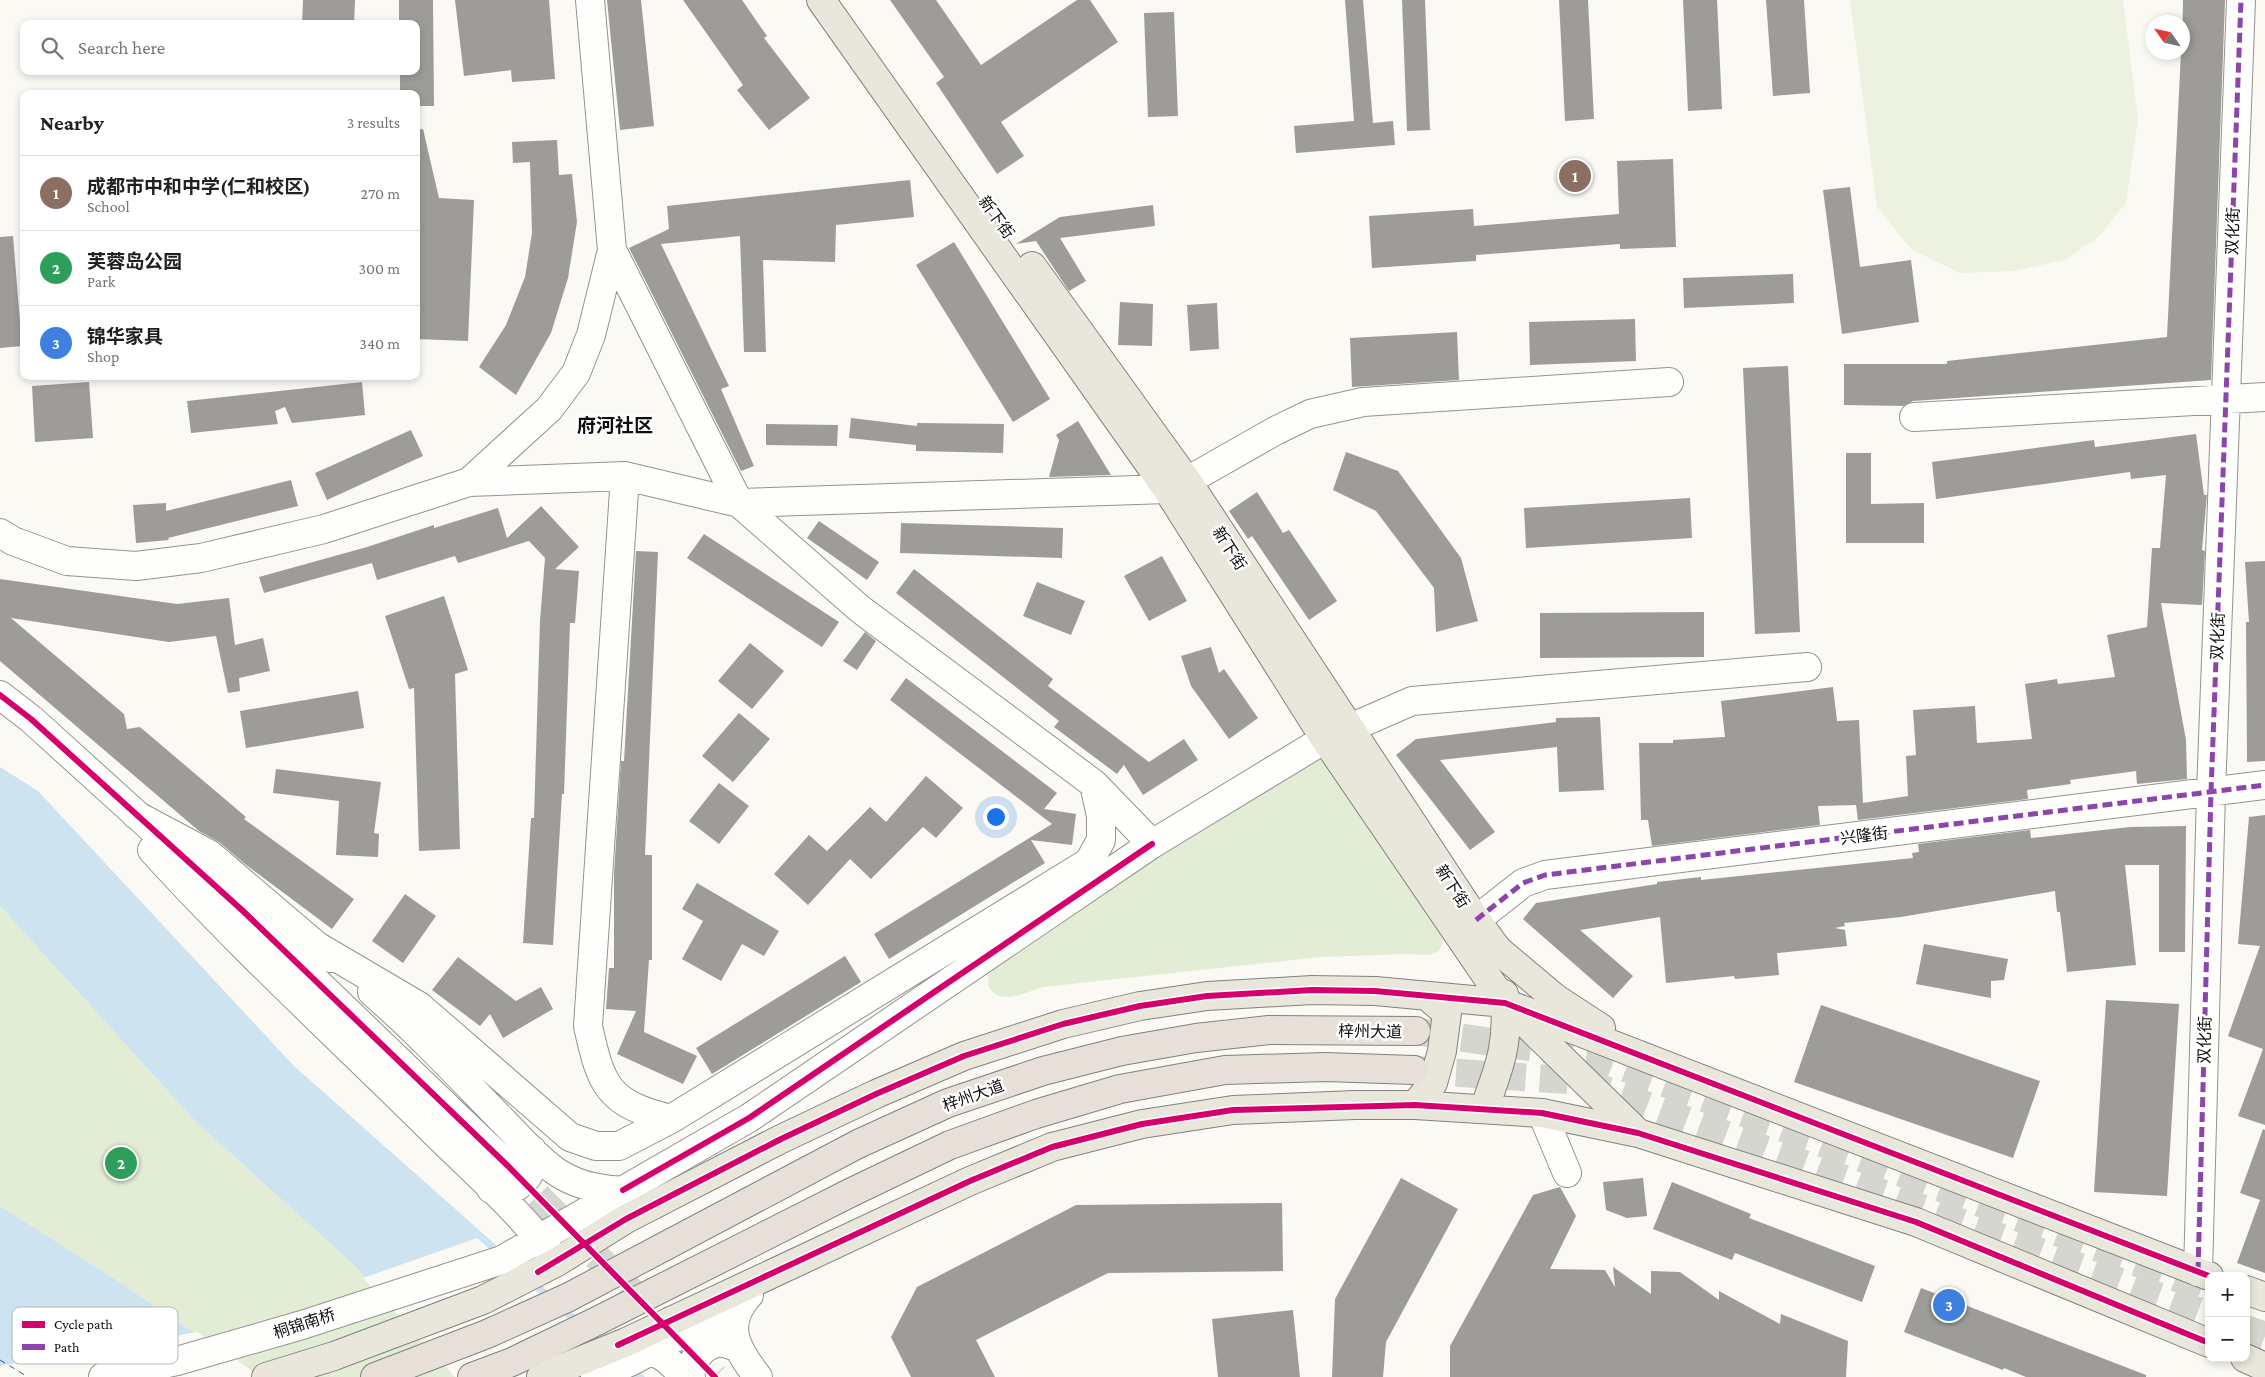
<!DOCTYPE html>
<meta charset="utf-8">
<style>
body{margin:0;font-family:"Crimson Pro","Noto Sans SC",serif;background:#f2f2f2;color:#202124}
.controls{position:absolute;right:15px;bottom:15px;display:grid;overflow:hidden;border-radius:10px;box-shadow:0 2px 8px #0003}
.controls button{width:45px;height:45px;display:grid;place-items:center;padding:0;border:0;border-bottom:1px solid #e0e0e0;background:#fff;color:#202124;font:25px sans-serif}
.compass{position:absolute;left:2145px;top:15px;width:45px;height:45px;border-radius:50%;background:#fff;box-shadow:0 2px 8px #0003;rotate:304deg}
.you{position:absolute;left:995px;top:816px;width:18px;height:18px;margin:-12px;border:4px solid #fff;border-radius:50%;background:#1a73e8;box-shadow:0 0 0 8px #1a73e833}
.badge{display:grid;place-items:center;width:32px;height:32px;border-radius:50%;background:#60605e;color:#fff;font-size:16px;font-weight:700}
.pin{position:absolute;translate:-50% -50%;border:2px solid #fff;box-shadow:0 1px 5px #0006}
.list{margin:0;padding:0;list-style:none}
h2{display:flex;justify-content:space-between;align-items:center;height:65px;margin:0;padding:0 20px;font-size:21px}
h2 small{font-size:16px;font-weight:400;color:#757577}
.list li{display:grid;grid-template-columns:32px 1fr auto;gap:15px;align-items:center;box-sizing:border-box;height:75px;padding:0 20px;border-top:1px solid #e0e0e0}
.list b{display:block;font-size:19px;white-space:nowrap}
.list p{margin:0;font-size:16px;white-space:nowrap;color:#757577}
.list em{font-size:16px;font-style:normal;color:#757577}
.icon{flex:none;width:28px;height:28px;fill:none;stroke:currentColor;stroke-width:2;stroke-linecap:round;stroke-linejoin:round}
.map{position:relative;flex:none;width:2265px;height:1377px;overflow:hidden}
.search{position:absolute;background:#fff;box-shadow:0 2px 8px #0003;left:20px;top:20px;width:400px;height:55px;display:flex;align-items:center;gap:12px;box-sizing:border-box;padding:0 18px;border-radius:10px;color:#757577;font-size:19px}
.panel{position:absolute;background:#fff;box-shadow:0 2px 8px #0003;left:20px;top:90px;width:400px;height:290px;border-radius:10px}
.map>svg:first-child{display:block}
.green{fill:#e3edd6}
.pitch{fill:#ecf2df}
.water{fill:#cee3f0}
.pier{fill:#faf9f3}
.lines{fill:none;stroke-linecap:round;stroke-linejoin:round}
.ferry{stroke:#275d8f;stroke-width:1;stroke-dasharray:6 5;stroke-linecap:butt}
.building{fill:#9e9c98}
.minor-tunnel{stroke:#d6d6d0;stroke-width:28;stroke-dasharray:28 14;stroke-linecap:butt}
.highway-tunnel{stroke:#d6d6d0;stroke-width:28;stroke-dasharray:28 14;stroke-linecap:butt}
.minor-casing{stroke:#949391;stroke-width:30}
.major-casing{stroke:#81817e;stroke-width:30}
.highway-casing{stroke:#81817e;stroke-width:30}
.minor{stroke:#fefefd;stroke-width:28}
.major{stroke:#e9e6db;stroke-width:28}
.highway{stroke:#e6e0d8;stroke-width:28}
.quiet{stroke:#8e44ad;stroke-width:5;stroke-dasharray:10 5;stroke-linecap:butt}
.cycleway-casing{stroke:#fff;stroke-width:9}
.cycleway{stroke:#d6006c;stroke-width:6}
.labels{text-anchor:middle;stroke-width:5;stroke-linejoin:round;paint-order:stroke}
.street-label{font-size:16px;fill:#0d0d0d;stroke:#fff}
.quarter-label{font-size:19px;font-weight:bold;fill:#0d0d0d;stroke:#fff}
.key{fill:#fff;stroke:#b6b6b6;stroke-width:1}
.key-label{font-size:14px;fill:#0d0d0d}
</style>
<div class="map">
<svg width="2265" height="1377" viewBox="0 0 2265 1377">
<rect width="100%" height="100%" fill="#faf9f3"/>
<path class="green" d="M1320,749L1445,938L1439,951L1430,955L1407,954L1321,957L1043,987C1030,991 1001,1005 991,990C985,981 989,973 993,964Z
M0,906L195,1121L354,1265L459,1377H259L118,1281L0,1206Z"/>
<path class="pitch" d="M1850,0H2123L2138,119L2126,203L2098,237L2065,260L2013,271L1960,273L1911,249L1877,207Z"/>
<path class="water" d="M0,767L38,791L294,1066L645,1377H459L354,1265L195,1121L0,906Z
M0,1206L118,1281L259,1377H0Z"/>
<path class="pier" d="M477,1238L631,1375L627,1377H455L363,1278Z
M197,1332L261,1377H0V1366Z"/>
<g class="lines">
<path class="ferry" d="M0,1360L28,1377"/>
</g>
<path class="building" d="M303,0H355L354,24H302Z
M399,0H433L434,106H416V94H400V71H416V24H399Z
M455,0H549L555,79L512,82L511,70L464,76Z
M607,0H641L654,126L620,130Z
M683,0H742L767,36L764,38L810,98L769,130L737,90L743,85Z
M890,0H936L981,65L1077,0H1090L1118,42L1001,122L1024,156L997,174L936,83L944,77Z
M1345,0H1363L1373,123L1393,121L1395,145L1296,153L1294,126L1354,121Z
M1402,0H1425L1430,130L1407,131Z
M1559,0H1588L1594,119L1565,121Z
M1683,0H1717L1722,109L1688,111Z
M1766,0H1804L1810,93L1773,96Z
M2183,0H2225L2211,380L1913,401L1904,406L1844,405V364H1947V361L2167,337L2181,52H2182Z
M1174,12L1178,116L1148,117L1144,13Z
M423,129L439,198L474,200L468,341L416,339V243L419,187L416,188V130Z
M557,140L559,175L572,174L577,222L568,278L551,333L516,395L479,367L506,325L525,277L532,233L530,162L513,163L512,142Z
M1673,159L1676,247L1620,249V244L1476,255V261L1372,268L1369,216L1473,209L1474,226L1619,214L1617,161Z
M910,180L914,217L836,225L835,262L763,260L766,352H744L740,236L661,244L729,386L721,389L754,466L741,471L629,248L669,229L667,206Z
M1850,187L1860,267L1911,260L1919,322L1842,334L1823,190Z
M1153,205L1155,226L1060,238L1086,281L1069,291L1036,241L1016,244L1060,217Z
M13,236L22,346L0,348V237Z
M954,242L1050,399L1013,422L916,265Z
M1793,274L1794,303L1684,308L1683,278Z
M1120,302L1153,304L1152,346L1118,345Z
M1217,303L1219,349L1190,351L1187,305Z
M1635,319L1636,361L1530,365L1529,322Z
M1457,332L1459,380L1352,387L1350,338Z
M1788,366L1800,632L1755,634L1743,368Z
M89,382L93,438L35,442L32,386Z
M362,382L365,415L292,423L285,407L275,411L278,424L191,433L187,401Z
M851,418L917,426V423L1004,424L1003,453L916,451V445L849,438Z
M1078,421L1111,475L1049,477L1059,440L1056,435Z
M766,424L838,425L837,446L766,445Z
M411,430L423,456L327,500L315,473Z
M2196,434L2204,495H2207L2202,550L2205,551L2202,605L2161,603L2186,740L2187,779L2137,784L2136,771L2070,780L2071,784L2027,790L2028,799L1858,820L1856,805L1818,806L1820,825L1652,846L1648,820H1641L1639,743H1673V740L1725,737L1721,701L1833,687L1837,721L1859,720L1863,803L1908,796L1906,756L1916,755L1913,710L1975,706L1977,743L2032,739L2025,684L2057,679L2058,684L2115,677L2107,635L2147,627L2152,548H2160L2166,475L2131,479L2130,472L1936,499L1932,462L2094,440L2095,447Z
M1346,452L1398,471L1461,558L1478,621L1436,632L1434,588L1376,511L1333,490Z
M1846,453H1871V504L1924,503V543H1846Z
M291,480L298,506L168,538L169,540L136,543L133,505L166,503V511Z
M1257,492L1283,533L1289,530L1337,601L1309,620L1252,536L1248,539L1229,511Z
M1690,498L1692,538L1526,548L1524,508Z
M541,506L579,547L555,569L579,571L575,623H570L564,794H562L553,945L523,943L531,818H534L540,621L545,558L529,541L458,563L455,556L377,580L372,563L264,593L259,577L367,547L434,525V528L498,508L507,538Z
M819,521L879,562L867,580L807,538Z
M901,523L1063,528L1062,558L900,553Z
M704,534L839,622L822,647L687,558Z
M636,551L658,552L645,855H652V960H649L644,1032L697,1056L683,1084L617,1054L636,1011L606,1009L609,968H614V874L621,761H624Z
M1162,556L1187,601L1149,621L1124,576Z
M2265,561V761L2247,762L2246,622H2249L2245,562Z
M914,569L1053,679L1048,686L1149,762L1184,739L1198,760L1143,795L1124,765L1117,774L1054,727L1059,721L896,593Z
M0,579L177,604L229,598L235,645L263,638L270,671L239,678L240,691L228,693L216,636L169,642L11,618L124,714L127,729L140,727L246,817L244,819L354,899L332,929L245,864L219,842L199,831L0,661Z
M1037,582L1085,601L1071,635L1023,616Z
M444,596L468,670L455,674L460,849L419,851L414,688L409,689L385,616Z
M1704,612V657L1540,658V613Z
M865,632L876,641L857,670L843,661Z
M750,643L784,671L752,709L718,681Z
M1211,647L1219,673L1224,669L1258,718L1229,739L1191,686L1181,656Z
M906,678L1057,793L1044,809L1076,814L1072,845L1031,840L1045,863L889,959L874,934L1052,824L890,700Z
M358,691L364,728L246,748L240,711Z
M739,713L770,739L733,782L702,756Z
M1600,717L1604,790L1559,792L1557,747L1440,760L1495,832L1470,850L1396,755L1416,739L1556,722V718Z
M276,769L381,782L374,833L379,834L378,857L336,855L339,801L273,793Z
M926,776L963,808L936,838L923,827L871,879L850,859L808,905L774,874L809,835L827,851L870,807L886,822Z
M719,783L749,806L719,844L689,821Z
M2265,815V1125L2238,1116L2263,1049L2228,1036L2260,946L2238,944L2249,817Z
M2186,826L2185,952H2159V865H2125L2136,965L2067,972L2060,912H2057L2055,891L1901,917L1844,923L1845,926L1835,928L1845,930L1847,946L1777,953L1779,975L1735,979L1734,976L1666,983L1660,917L1580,930L1633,976L1613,998L1523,919L1536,903L1657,884V882L1701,877V880L1913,858L1912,853L1919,852L1918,844L2030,830L2031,838L2130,827Z
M697,883L779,931L764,956L742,944L721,981L682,959L703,921L682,909Z
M405,894L436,916L403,963L372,941Z
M1924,944L2008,959L2004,980L1991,981V998L1916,984Z
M845,956L861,982L712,1074L696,1048Z
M458,957L516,1001L541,987L553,1009L503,1038L490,1014L480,1026L432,990Z
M2106,1000L2179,1004L2167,1196L2094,1192Z
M1821,1005L2040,1081L2013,1158L1794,1082Z
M2263,1129L2265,1130V1273L2237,1263L2260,1200L2240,1193Z
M1401,1178L1458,1209L1386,1342L1383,1377H1332L1335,1299Z
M1643,1178L1647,1216L1627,1218L1606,1210L1603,1182Z
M1672,1182L1751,1214L1749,1218L1875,1266L1862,1302L1735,1253L1732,1260L1653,1229Z
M1560,1187L1576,1216L1550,1269L1605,1270L1615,1287L1613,1267L1651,1294V1271L1680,1272L1719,1300V1291L1780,1324L1781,1314L1848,1341L1846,1377H1450V1346L1533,1195Z
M1282,1203L1283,1271L1108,1273L976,1340L995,1377H911L891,1337L917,1287L1076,1205Z
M1921,1288L2146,1375V1377H2026L2004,1368L2003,1370L1904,1332Z
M1293,1310L1300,1377H1218L1212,1319Z"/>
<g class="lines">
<path class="minor-tunnel" d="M508,1166L715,1377"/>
<path class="highway-tunnel" d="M1420,1032L1594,1056L2209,1290
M1414,1070L1581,1081L2209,1315
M2246,1329L2265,1336"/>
<defs>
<path id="minor" d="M612,250L739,503L860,609L1094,784L1152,844
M1914,417L2265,397
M625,476L588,1026C601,1086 608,1104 671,1119
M469,482L549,409L576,373L591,335L612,250L590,0
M0,533L13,541L67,561L136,566L201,558L324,529L469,482L625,476L739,503L1167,489L1187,481L1275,431L1310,414L1363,402L1669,382
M0,695L31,719L243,911L508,1166
M136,815L209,854L331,958
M152,850C239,946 335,1034 427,1125C468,1166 515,1206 550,1253
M1476,920L1523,883L1545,875L2265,785
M317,946L419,1006L570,1137L596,1146H619L671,1119L1089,862L1101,840V816L1094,784
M372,992C418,1032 459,1076 502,1120C518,1136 541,1163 560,1174C579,1186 607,1192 630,1190
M1542,1113L1567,1173
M491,1189L511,1190C528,1181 535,1168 532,1150
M2198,1272L2211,792L2241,0
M749,1295C721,1325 737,1350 758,1377
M637,1346C659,1351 670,1361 685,1377
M103,1377L177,1361L302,1325L502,1260L749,1118L1152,844L1325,739L1412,701L1807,667
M595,1377L632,1361L745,1300
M691,1377C688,1360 707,1341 724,1343C728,1344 733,1346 737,1347"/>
<path id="major" d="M821,0L1167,489L1325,739L1505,1003L1638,1133
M1032,266L1187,481L1476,920L1498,950L1555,998L1601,1028
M1415,1105L1433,1083L1442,1051L1447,1013L1428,997
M1484,1109C1500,1066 1510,1041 1504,994
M2246,1290L2265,1297
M2245,1358L2265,1367
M266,1377L334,1356L483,1300L557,1262L626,1219L779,1140L876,1094L964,1056L1063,1024L1140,1006L1207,996L1312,990L1375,991L1505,1003L2209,1276
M541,1377L624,1343L970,1181L1052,1147L1142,1124L1233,1110L1355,1105H1415L1542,1113L1638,1133L1916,1222L2209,1343"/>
<path id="highway" d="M375,1377L487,1334L569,1297L858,1144L948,1103L1043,1071L1122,1051L1196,1038L1269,1030L1416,1031
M472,1377L512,1362L597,1321L850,1193L950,1145L1036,1114L1120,1089L1225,1070L1325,1067L1414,1070"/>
</defs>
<use href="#minor" class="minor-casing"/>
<use href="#major" class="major-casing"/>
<use href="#highway" class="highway-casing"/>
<use href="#minor" class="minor"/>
<use href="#major" class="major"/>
<use href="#highway" class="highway"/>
<path class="quiet" d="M1476,920L1523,883L1545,875L2265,785
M2198,1272L2211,792L2241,0"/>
<defs>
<path id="cycleway" d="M0,695L31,719L243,911L508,1166L715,1377
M623,1190L749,1118L1152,844
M538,1272L626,1219L779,1140L876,1094L964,1056L1063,1024L1140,1006L1207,996L1312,990L1375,991L1505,1003L2209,1276
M618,1345L970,1181L1052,1147L1142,1124L1233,1110L1415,1105L1542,1113L1638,1133L1916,1222L2209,1343"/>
</defs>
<use href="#cycleway" class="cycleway-casing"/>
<use href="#cycleway" class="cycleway"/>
</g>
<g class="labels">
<g class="street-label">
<text transform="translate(997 217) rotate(54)" y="6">新下街</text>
<text transform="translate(2232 231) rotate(-88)" y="6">双化街</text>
<text transform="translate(1230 548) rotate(57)" y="6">新下街</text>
<text transform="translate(2217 636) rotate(-88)" y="6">双化街</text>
<text transform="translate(1864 835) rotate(-7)" y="6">兴隆街</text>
<text transform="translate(1453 886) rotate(57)" y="6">新下街</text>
<text transform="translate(1370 1031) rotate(1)" y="6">梓州大道</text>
<text transform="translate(2204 1040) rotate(-89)" y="6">双化街</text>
<text transform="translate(973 1095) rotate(-20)" y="6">梓州大道</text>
<text transform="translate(304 1323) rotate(-18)" y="6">桐锦南桥</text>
</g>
<g class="quarter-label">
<text x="615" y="432">府河社区</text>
</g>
</g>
<rect x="12" y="1307" width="166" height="57" rx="8" class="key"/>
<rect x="22" y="1321" width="23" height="7" fill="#d6006c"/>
<rect x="22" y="1344" width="23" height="6" fill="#8e44ad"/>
<g class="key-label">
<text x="54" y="1329">Cycle path</text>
<text x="54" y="1352">Path</text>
</g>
</svg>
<div class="controls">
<button>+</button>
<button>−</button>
</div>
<svg class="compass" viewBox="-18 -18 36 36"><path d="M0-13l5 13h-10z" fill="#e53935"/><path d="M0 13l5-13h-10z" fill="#757577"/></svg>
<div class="you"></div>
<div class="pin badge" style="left:1575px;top:176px;background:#8d6e63">1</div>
<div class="pin badge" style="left:121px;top:1163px;background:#2e9e5b">2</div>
<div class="pin badge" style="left:1949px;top:1305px;background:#3f7fe0">3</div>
<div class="search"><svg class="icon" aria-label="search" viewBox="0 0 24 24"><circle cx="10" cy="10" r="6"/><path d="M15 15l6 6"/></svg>Search here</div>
<section class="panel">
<h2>Nearby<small>3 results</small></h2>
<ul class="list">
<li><span class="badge" style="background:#8d6e63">1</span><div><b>成都市中和中学(仁和校区)</b><p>School</p></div><em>270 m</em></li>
<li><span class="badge" style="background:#2e9e5b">2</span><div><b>芙蓉岛公园</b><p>Park</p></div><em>300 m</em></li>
<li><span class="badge" style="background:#3f7fe0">3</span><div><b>锦华家具</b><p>Shop</p></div><em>340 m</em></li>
</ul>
</section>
</div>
